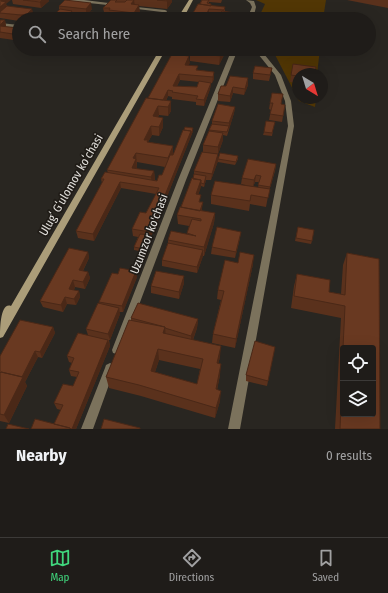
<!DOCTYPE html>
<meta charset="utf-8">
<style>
body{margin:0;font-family:"Fira Sans Condensed",sans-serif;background:#272522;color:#f1f3f6}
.controls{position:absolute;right:12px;bottom:12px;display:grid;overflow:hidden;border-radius:4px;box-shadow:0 4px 16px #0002}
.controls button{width:36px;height:36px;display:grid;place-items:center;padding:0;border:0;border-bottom:1px solid #3c3a38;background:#1f1c19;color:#f1f3f6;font:20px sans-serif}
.compass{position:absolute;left:292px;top:68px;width:36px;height:36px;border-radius:50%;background:#1f1c19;box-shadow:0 4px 16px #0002;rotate:142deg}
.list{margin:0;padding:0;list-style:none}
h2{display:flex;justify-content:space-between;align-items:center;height:52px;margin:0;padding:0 16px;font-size:17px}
h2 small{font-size:13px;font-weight:400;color:#a1a1a2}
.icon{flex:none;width:22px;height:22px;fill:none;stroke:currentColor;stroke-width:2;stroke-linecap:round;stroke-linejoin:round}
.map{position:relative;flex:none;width:388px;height:429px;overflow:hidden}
.search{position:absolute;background:#1f1c19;box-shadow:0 4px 16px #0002;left:12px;right:12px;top:12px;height:44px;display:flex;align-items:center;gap:10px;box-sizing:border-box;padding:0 14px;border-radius:22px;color:#a1a1a2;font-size:15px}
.sheet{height:108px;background:#1f1c19}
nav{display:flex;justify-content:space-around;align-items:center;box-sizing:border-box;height:56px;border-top:1px solid #3c3a38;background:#1f1c19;font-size:11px;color:#a1a1a2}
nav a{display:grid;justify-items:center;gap:2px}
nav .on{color:#40d77d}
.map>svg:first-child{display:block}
.green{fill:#523705}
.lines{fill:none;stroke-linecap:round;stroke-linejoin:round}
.minor{fill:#7b725c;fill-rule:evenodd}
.secondary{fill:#ab9d79;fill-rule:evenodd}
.wall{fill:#5a311c;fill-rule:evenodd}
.shaded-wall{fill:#4a2817}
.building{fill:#693921;stroke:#4a2817;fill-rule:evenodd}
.labels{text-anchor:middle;stroke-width:3.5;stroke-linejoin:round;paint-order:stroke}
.street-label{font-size:12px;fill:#e0deda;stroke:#201c17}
</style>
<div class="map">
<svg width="388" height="429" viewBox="0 0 388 429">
<rect width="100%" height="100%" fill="#292621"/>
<path class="green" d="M256,0H326L323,19H258L265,4Z
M272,49H320L317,74H298V98H316L315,107L299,101Z"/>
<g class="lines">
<path class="minor" d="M68,0H84L117,4L119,5L117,6L70,1Z
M246,0L254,1L256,7L253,19H247L252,7L250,3Z
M127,6L165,10L167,11L163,19H157L162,12L129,8H127Z
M0,23L19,25V29L0,27Z
M232,49H238L186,180L122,350L121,353L117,354L113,353L112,350L178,180Z
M254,49H260L281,75L291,101L294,126L240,429H228L288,126L285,101L275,75Z
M110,363L114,365L115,368L93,429H81L105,368L106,365Z"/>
<path class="secondary" d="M189,0H193L183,19H177Z
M160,49H166L3,337L0,338C0,330 0,302 11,306Z"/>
</g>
<path class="wall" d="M0,0L6,4L7,6L34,15L30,19H19V21L0,18Z
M12,0H48L49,1L41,8L13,4Z
M111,0H172V2L167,9L139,6L140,14L138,17L155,19H117L110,18V17L105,16L103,8Z
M202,0H222L221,3L209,2V3L211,6L225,7V12L241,14V19H189V18L192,15ZM209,14L219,15V19L210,18L209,15Z
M347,0H388V8Z
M59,6L92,9L86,15L72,14L73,15L79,18L107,19H33L46,17V18L56,13L59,10Z
M0,20H5L6,27L19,28V35L14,40L0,38Z
M78,49H117L114,53L98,51L96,54L79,52Z
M174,49H191L189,54L174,52Z
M192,49H227L219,65L190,61V52Z
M190,63L188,65L198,70L214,72V79L212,83H208H211L210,89L204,106L196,105V102L172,99V97L168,96L166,101H171V111L168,116L159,115L158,117L163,118V127L159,136L152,135L148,142L173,146V154L193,131L145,252L134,250V247L138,237L133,236L132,229L146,213L156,194L121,188L94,241L78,238L76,231L102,183L101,179L108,173L107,170L148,98ZM180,80L199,82L197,87L177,86ZM137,162L165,167L162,175L157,181L155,180L154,171L137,169Z
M272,68L269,81L253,79V73Z
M298,74V83L290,82L291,75Z
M248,78V85L244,95L233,93L230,102L218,101V94L226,86Z
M270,103L285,105L282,122L269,120L271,110L269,109Z
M235,107L234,113L227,136L223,135V140L218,154L203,152V145L212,124V121Z
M274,125L272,136L263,135L264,132Z
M238,156V159L235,165L218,162V161L211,180H206L204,187L201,186L198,195L202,209V211L215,213L214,223L204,256H203L197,273L162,266V260L168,243V240L187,234L189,226L178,224L177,215L193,179L194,174V171L218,158Z
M276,164L275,171L269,191L266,207L250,204L249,211L211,204V195L258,188L259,182H255L253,187L241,184L242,178Z
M298,227L312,241L311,244L295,241Z
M240,238L235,258L211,254L212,247Z
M88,252L89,258L83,271L88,272L90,278L85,289L75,287L74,290L79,291L80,297L76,305L67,304L63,312L43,307L40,301Z
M347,253L379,259L380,429H335L341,318L291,308L294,286L297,274L330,280L329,292L341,294L343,265ZM343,348H373V414H343Z
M238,263L253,264L235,348L212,343L213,334L221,300L217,299L218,290Z
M137,277L123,312H119L120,314L110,340H109L110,346L76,429H31L54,424L61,410L57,409L54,403L73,386L77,377L71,376L69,370L72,363L69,362L67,356L88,335L86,329L100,304L99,302Z
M184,283L179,299L151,293V286Z
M131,318L198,319L197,328L193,340L220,357L218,364L220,375L217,390L220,401L215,418L141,396L109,388L106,377L131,320ZM159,360L200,369L197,384L155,372Z
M53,327L55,333L42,358L38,357L25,382L27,386L9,423L0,421V356Z
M275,347L267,386L246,381V375Z"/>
<path class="shaded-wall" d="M3,0H11L6,4L7,8L0,13V7L1,1Z
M42,0H48L49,1L41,8L40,2Z
M134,0L135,8L131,13V4Z
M167,0H172V2L167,9Z
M91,3L92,9L86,15V9Z
M139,5L140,14L136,19H135L134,13Z
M32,9L34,15L30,19H22L21,15Z
M209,9V14L207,19L206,15Z
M72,11L73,17L68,15Z
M99,13V19H94Z
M5,20L6,26L1,32L0,25Z
M19,28V35L14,40L13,34Z
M95,49H98V51L96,54Z
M113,49H117L114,53Z
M189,49H191L189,54Z
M223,49H227L219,65L220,56Z
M189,56L190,63L185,71V65Z
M214,72V79L212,83L213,77Z
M179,74L180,80L174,92L173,86Z
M248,78V85L244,95L245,89Z
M211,83L210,89L204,106V100Z
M233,87V93L230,102V96Z
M168,90V96L163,106L161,103Z
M171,101V111L168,116V107Z
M158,106L159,115L153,126V116Z
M235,107L234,113L229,129V123Z
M163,118V127L159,136V127Z
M151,126L152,135L148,142L144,140Z
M193,128V131L145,252L144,249L150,235V232L191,131Z
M223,133V140L218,154V147Z
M173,146V155L168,167V158Z
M136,153L137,168H132L133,158Z
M218,154V161L211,180L212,174Z
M154,171L155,181L152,187L151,177Z
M256,175L255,182L253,187L254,180Z
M206,176V180L204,187V184Z
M201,180V187L196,201V194Z
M120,182L121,188L94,241L93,234Z
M203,202L202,209L199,218V212Z
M215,213L214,223L204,256V247Z
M241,232L240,238L235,258L236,252Z
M203,250V256L197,273V267Z
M88,252L89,258L80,276L79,270Z
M254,255L253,264L235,348L236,339Z
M136,271L137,277L123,312L122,306Z
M88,272L90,278L85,289L83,282Z
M184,276V283L179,299V292Z
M73,280L75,287L71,295L69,289Z
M79,291L80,297L76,305L74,299Z
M65,297L67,304L63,312L61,305Z
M119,308L120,314L110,340L108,334Z
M198,319L197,328L191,344V336Z
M53,327L55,333L42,358L40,352Z
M165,327L166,339L163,333Z
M108,340L110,346L76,429H72Z
M221,346L220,357L216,374L217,363Z
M158,349L159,360L152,381L151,371Z
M35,351L38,357L25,382L27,386L9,423L4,415L21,379Z
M221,364L220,375L215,400L216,389Z
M221,391L220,401L215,418L216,408Z"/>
<path class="building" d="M0,0H3L1,1L6,2L0,7Z
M23,0H42L40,2Z
M65,0L91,3L86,9L59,6Z
M111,0H117L115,2H125L127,0H134L131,4L139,5L134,13L109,10L110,8H103Z
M157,0H167V1Z
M202,0H209L207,3L211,4V6L200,4Z
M198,4L225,7L224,10L209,9L206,15H210L209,18L192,15Z
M7,6L32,9L27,14L21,15L0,13V12Z
M60,9L72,11L68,15L79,16L76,19H53L46,18L51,13H56Z
M222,11L241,14L239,19H228L229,17L219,15Z
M90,12L99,13L94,19H77L79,18H84Z
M191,15L219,19H196L189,18Z
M37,16L46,17L43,19H33Z
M136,17L155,19H135Z
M259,18L271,19H259Z
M0,20H5L0,25Z
M0,26L19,28L13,34L0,32Z
M192,49H223L220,56L190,52Z
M172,54L189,56L185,65L198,66L196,70L214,72L213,77L179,74L173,86L197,87L199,81L211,83L204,100L196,99L198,96L172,92L173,91L168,90L163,100L148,98Z
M293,64L316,67L315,74H298V76L291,75Z
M255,66L272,68L270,75L253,73Z
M230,76L248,78L245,89L233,87L230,96L218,94L221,86H226Z
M272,93L283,94L281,104L285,105L283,116L270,114L273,103H270Z
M146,98L171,101L168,107L158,106L153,116L163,118L159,127L151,126L144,140H148L147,142L173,146L168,158L136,153L133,158L136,159L132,168L154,171L151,177L107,170Z
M218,104L235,107L229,123L212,121Z
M266,121L275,122L272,133L264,132Z
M212,124L229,126L227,132L209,130Z
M185,127L193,128L191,135V131L184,130Z
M183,130L191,131L150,232L132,229L140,212L146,213L159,188L120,182L93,234L76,231L104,179H101L105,172L157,181L159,175H162L170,155H173Z
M209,131L223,133L218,147L203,145Z
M202,152L218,154L212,174L194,171Z
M220,153L238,156L236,162L218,159Z
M248,159L276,164L270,187L258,185L261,176L256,175L254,180L242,178Z
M194,174L206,176L204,184L201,183V180L193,179Z
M192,178L201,180L196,194L201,195L199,202H203L200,211L181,207Z
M215,181L270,189L268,198L251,195L250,201L211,195Z
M180,207L215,213L204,247L168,240L171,231L196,236L187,233L192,219L201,221V219L177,215Z
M217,227L241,232L236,252L212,247Z
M298,227L314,230L312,241L296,238Z
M140,234L150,235L144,249L134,247Z
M168,243L203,250L197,267L162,260Z
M69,248L88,252L79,270L88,272L83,282L73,280L69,289L79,291L74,299L65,297L61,305L40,301Z
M240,252L254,255L236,339L213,334L224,291L218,290L225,260L238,263Z
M347,253L379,259L380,429H340L343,356V414H373V348H343L345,306L294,296L297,274L330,280L329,292L345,295Z
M120,268L136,271L122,306L99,302L112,273L118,274Z
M156,271L184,276L179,292L151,286Z
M98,303L119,308L108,334L86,329Z
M138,303L198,319L191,336L165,328V327L131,318Z
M20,320L53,327L40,352L35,351L22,377L1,372L0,373V356Z
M129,320L165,327L163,333L221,346L217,363L221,364L216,389L221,391L216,408L139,385L106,377ZM158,349L203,359L197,384L151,371Z
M78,333L108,340L72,429H71L70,428L54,424L63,405L54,403L63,384L73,386L79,372L69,370L74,358L67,356Z
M255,341L275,347L268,381L246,375Z
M1,372L23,377L4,415L0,414V373Z
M35,419L70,428V429H31Z
M104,419L140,428V429H101Z
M8,424L29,429H6Z"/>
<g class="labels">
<g class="street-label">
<text transform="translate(71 185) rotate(-60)" y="4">Ulugʻ Gʻulomov koʻchasi</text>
<text transform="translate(149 234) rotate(-69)" y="4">Uzumzor ko'chasi</text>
</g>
</g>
</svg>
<div class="controls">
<button><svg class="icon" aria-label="locate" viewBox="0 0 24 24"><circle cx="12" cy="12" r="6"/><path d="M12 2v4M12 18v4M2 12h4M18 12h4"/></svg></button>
<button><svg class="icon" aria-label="layers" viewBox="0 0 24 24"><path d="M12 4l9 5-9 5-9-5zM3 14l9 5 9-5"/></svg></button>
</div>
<svg class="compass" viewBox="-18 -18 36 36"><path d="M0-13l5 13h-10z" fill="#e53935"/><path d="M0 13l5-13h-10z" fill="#a1a1a2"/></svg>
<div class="search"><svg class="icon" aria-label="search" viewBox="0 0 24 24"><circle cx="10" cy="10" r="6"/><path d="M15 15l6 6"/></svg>Search here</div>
</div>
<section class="sheet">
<h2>Nearby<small>0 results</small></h2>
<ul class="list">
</ul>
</section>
<nav>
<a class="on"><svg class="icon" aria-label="map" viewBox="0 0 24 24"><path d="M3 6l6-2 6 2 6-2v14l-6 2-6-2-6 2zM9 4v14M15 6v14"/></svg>Map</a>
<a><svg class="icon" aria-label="directions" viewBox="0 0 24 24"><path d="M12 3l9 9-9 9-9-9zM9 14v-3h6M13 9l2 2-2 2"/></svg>Directions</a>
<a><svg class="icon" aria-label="saved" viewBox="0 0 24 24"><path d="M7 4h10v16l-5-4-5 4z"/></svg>Saved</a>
</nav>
